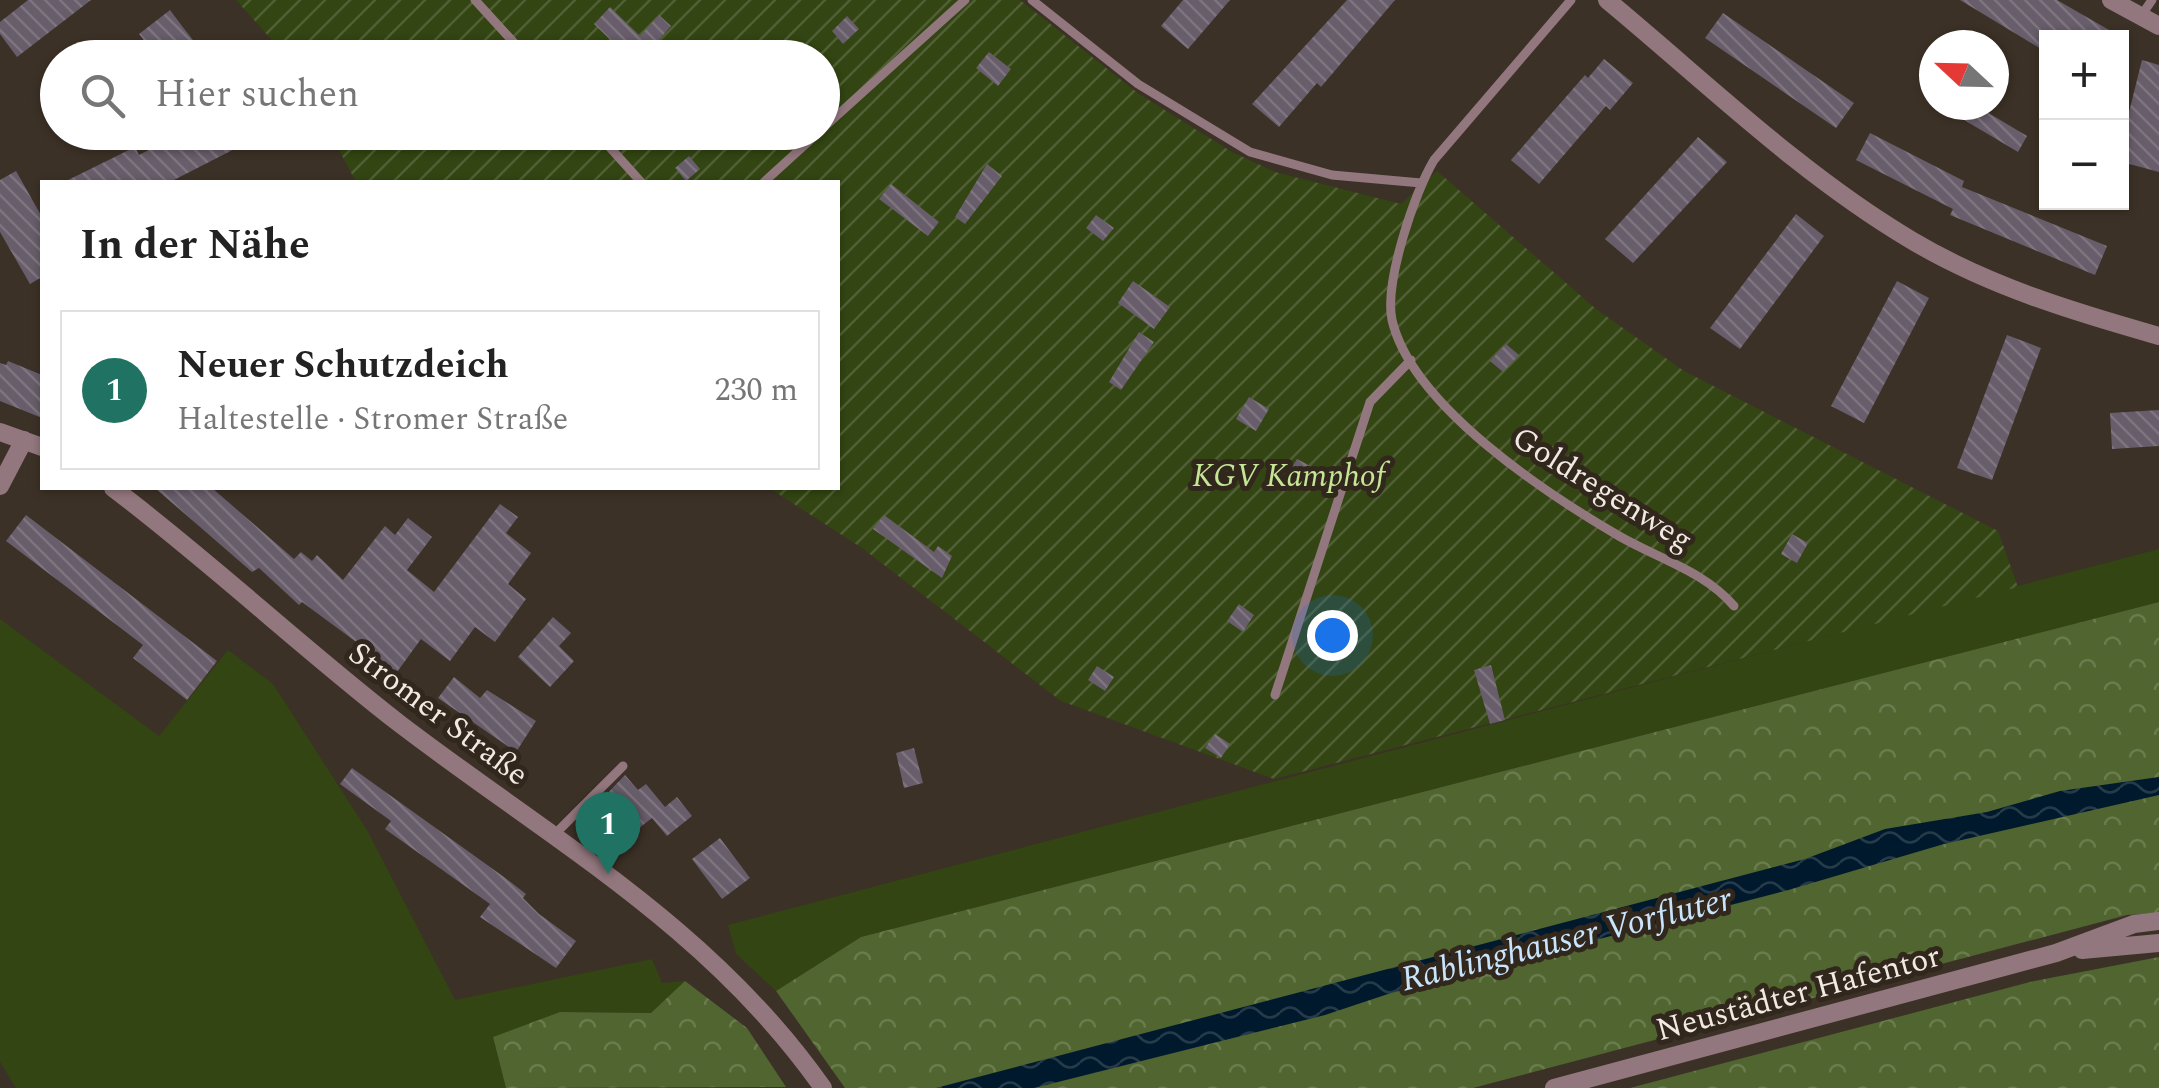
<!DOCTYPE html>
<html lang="de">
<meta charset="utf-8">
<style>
body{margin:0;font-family:Spectral,serif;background:#f2f2f2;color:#222}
.controls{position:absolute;right:30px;top:30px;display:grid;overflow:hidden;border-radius:0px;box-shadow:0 2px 8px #0004}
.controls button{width:90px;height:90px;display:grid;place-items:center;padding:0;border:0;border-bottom:2px solid #e0e0e0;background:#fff;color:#222;font:50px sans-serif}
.compass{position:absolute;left:1919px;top:30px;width:90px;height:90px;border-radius:50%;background:#fff;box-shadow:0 2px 8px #0004;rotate:292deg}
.you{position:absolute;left:1332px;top:635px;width:35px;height:35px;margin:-25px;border:8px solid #fff;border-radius:50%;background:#1a73e8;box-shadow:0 0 0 15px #1a73e833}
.badge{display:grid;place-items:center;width:65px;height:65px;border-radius:50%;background:#207362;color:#fff;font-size:32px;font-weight:700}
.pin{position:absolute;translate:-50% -82px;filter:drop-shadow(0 2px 5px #0008)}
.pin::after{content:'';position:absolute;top:52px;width:35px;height:30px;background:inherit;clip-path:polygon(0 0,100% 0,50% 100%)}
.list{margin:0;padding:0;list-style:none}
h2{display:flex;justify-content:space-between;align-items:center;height:130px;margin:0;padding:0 40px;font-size:42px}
h2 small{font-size:32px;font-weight:400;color:#767676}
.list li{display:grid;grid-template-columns:65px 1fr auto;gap:30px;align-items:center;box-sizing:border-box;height:160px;margin:0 20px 20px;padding:0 20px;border:2px solid #e0e0e0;border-radius:0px}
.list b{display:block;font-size:38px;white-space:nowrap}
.list p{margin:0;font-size:32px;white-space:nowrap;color:#767676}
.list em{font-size:32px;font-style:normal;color:#767676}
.icon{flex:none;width:55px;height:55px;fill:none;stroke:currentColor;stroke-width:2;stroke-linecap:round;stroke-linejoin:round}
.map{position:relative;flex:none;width:2159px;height:1088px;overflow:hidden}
.search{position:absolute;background:#fff;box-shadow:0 2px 8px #0004;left:40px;top:40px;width:800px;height:110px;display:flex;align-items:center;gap:25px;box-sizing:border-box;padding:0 35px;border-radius:55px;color:#767676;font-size:38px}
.panel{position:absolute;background:#fff;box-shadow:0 2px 8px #0004;left:40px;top:180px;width:800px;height:310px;border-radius:0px}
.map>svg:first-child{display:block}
.grass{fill:#324512}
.forest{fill:url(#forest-crowns)}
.garden{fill:url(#garden-furrows)}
.water{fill:url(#water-waves)}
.building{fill:url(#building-back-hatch)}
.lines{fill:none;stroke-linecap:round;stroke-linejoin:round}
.lane{stroke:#93777e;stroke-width:9}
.street{stroke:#93777e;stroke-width:18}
.labels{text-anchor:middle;stroke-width:10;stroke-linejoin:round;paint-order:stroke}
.park-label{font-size:32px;font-style:italic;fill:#c4e695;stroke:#32271c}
.street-label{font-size:32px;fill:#f1eae3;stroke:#32271c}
.water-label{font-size:35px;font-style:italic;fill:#c8e5fd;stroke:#32271c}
</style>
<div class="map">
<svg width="2159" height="1088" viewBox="0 0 2159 1088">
<defs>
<pattern id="forest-crowns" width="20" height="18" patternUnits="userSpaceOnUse" patternTransform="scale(2.5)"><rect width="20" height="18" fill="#506530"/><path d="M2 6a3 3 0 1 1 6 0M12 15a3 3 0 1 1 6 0" fill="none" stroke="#6a7b4e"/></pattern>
<pattern id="garden-furrows" width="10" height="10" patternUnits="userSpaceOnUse" patternTransform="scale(2.5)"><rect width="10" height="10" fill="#324512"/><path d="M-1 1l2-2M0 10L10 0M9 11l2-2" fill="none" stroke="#506034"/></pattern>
<pattern id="water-waves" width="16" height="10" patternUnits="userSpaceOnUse" patternTransform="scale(2.5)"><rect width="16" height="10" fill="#00192c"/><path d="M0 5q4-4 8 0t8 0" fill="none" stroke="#263b4a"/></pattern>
<pattern id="building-back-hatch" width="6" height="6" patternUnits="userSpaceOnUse" patternTransform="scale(2.5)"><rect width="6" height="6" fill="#685d6a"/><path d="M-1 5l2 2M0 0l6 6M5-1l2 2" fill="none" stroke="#7e747f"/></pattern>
</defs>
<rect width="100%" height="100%" fill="#3c3126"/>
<path class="grass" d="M2159,549V602L861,937L776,991L736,954L728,925Z
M0,619L159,736L228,650L273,684L367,830L455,1000L652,959L662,983L685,981L652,1013L560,1012L493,1038L506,1088H16L0,1062Z"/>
<path class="forest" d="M2159,602V913L2127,915L1473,1088H845L776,991L861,937Z
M2159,957V1088H1630L2030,982Z
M685,981L747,1028L786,1087L506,1088L493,1037L560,1012L651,1013Z"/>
<path class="garden" d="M236,0H1020L1139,94L1232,152L1275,172L1401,204L1437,171L1596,309L1684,371L1998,531L2018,587L1274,779L1061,701L862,548L769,488H838V182H356L330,133L822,132V58L287,57Z"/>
<path class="water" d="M2159,777V795L1944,844L1785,891L1391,993L1325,1015L1034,1088H936L1805,859L1885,829L1987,812L2060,791Z"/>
<path class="building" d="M28,0H91L17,57L0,34V22Z
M1183,0H1230L1188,49L1161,26Z
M1347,0H1395L1321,87L1317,83L1279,127L1252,104Z
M1960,0H2057L2123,38H2046V52Z
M610,7L640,36L659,15L671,26L643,58H629L594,24Z
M170,10L182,26L207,58H158L139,34Z
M1723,13L1854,103L1836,128L1705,38Z
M847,16L859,29L843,44L832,31Z
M989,52L1011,69L998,86L976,68Z
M1604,59L1633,83L1610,110L1606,106L1539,184L1511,160L1585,75L1588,78Z
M2142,60L2159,65V172L2122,162V140Z
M1939,105H1975L2027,136L2018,152Z
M184,132H268L170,182H64L135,147L139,155Z
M1870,133L1964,181L1962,187L2107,246L2095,275L1950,215L1953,209L1856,160Z
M1698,137L1727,162L1633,263L1605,239Z
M689,156L700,169L686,181L675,168Z
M987,164L1002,176L965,224L955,217Z
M16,171L42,217V277L30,284L0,232V180Z
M891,184L939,222L928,236L879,199Z
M1796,214L1824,236L1740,349L1710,328Z
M1096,215L1114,228L1103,241L1086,228Z
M1133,281L1170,307L1154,329L1118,303Z
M1897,281L1929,298L1864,423L1831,406Z
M1139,332L1154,342L1121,390L1109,382Z
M2007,335L2041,348L1992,480L1957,468Z
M1506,344L1519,355L1503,372L1490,361Z
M8,361L42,375V418L0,401V363L6,365Z
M1249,397L1269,409L1256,431L1236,419Z
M2159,410V446L2112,449L2110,413Z
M1297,459L1318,470L1307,489L1286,477Z
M155,488H212L294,559L301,552L312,561L317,555L343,580L385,526L395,535L408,518L432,537L407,570L434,592L500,504L518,517L506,533L531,553L508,584L526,599L495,642L475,627L450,661L421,639L397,672L302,602L299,605L259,568L252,572Z
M26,515L217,661L187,700L133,658L143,645L6,541Z
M884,515L934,552L938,546L952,556L942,578L873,529Z
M1792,534L1808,543L1797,563L1781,554Z
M1239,604L1254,615L1243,632L1227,621Z
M553,617L571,633L559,646L574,661L550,687L518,657Z
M1491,665L1505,720L1490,724L1474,670Z
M1097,666L1114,677L1105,691L1088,680Z
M454,677L480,698L487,690L536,721L516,752L438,698Z
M1215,734L1230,744L1221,758L1205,748Z
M914,748L923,783L904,788L896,753Z
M352,768L504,877L526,894L523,898L539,914L576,941L556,968L480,917L490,904L385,829L391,821L340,784Z
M625,775L638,790L646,784L665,807L677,797L692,816L667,836L652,818L629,836L600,801Z
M720,838L750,878L722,899L692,859Z"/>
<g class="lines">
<path class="lane" d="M475,0L528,58
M1032,0L1138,84L1250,152L1332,175L1421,183
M1571,0L1434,160C1415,192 1384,282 1392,320C1412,406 1547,494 1619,536C1659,559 1704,571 1734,606
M2141,16L2152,0
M822,129L965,0
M596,132L641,182
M764,182L819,132
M1275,695L1370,402L1411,360
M554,835L623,766"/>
<path class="street" d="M1607,0C1706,82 1800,174 1911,240C1988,286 2074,312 2159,336
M2111,0L2159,26
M0,432L42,447
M0,486L24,440
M113,488C212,563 302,648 400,724C552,840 711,928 823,1088
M2082,950L2159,943
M1554,1088L2056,953L2134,924L2159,921"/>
</g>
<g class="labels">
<g class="park-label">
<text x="1289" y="486">KGV Kamphof</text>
</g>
<g class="street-label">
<text transform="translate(1603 488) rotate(32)" y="11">Goldregenweg</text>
<text transform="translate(439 713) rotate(37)" y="11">Stromer Straße</text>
<text transform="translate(1798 992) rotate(-15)" y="11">Neustädter Hafentor</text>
</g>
<g class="water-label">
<text transform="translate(1566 938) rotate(-14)" y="12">Rablinghauser Vorfluter</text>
</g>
</g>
</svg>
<div class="controls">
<button>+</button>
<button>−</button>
</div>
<svg class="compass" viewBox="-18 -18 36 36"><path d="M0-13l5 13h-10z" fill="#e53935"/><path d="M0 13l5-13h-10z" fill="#767676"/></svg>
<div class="you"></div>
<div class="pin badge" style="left:608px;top:874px">1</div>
<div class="search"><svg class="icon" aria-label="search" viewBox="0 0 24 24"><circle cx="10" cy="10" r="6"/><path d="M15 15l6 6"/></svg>Hier suchen</div>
<section class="panel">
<h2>In der Nähe<small></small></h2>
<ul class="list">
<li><span class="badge">1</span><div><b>Neuer Schutzdeich</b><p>Haltestelle · Stromer Straße</p></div><em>230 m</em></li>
</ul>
</section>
</div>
